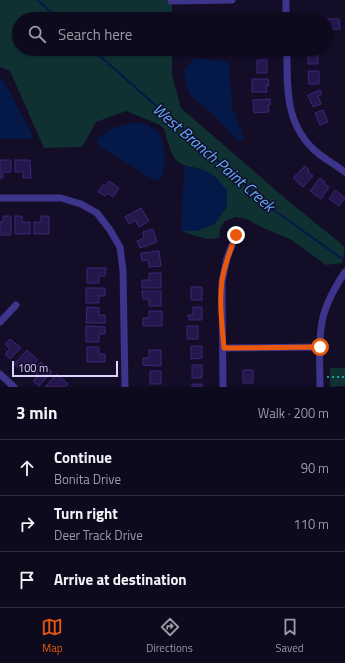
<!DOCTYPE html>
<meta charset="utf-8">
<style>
body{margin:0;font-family:"Titillium Web",sans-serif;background:#171327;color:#f1f3f6}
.scale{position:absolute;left:12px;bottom:10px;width:106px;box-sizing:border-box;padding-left:4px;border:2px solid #dbd4ff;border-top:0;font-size:11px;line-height:14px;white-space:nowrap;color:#dbd4ff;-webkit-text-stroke:3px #130d28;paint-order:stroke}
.stop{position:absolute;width:12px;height:12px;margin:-9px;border:3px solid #ea580c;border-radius:50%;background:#fff}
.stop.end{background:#ea580c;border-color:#fff;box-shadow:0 1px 4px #0008}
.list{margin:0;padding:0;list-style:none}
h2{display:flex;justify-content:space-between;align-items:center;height:52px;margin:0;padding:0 16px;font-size:17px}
h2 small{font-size:13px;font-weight:400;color:#9b9aa4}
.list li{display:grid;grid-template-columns:26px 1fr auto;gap:12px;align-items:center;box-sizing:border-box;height:56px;padding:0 16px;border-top:1px solid #2e2b3c}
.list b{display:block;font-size:15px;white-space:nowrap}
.list p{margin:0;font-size:13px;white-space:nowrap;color:#9b9aa4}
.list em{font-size:13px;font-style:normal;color:#9b9aa4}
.icon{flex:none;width:22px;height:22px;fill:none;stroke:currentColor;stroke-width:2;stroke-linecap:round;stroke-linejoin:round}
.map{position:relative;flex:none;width:345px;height:387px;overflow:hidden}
.search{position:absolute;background:#0e0a1e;box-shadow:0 1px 3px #0004;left:12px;right:12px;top:12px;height:44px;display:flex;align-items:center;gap:10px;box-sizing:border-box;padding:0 14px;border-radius:22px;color:#9b9aa4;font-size:15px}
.sheet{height:220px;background:#0e0a1e}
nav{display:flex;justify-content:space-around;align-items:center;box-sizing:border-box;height:56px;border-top:1px solid #2e2b3c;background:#0e0a1e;font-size:11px;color:#9b9aa4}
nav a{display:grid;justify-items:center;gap:2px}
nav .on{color:#ea580c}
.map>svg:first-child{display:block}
.green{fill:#0f3132}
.water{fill:#051949}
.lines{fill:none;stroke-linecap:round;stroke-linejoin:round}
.stream{stroke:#051949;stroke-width:2}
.building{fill:#25174b;stroke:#3c2779}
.path{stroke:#23c3c3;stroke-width:1.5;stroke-dasharray:2 3;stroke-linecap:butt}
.minor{stroke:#3d348b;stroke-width:7}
.route{stroke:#ea580c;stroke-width:5}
.labels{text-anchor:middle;stroke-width:3;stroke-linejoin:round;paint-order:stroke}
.water-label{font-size:16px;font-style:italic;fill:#62acff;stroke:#130d28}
</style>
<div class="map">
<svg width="345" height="387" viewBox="0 0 345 387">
<rect width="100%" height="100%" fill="#130d28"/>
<path class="green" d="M0,0H172V19H19V49H172V75L181,108L286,199L345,247L342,263L326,265L290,239L261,227L247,219L236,217L225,221L220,228L219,238L206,239L181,231H197L202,169C177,165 174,163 167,139C165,133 165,129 160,125L126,111L96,122L82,147L44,148L10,71L0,67Z
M330,368H345V386L330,387Z"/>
<path class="water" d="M194,59L219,60L229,63L232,107L244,138L239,142L216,117L191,96L186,85L184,69Z
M0,78L4,82L31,132L33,136L31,139H0Z
M137,122C144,124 152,126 157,131C166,141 169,173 157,181H155L98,145L97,141C108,127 122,125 137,122Z
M184,166C209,170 211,171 227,190V207L215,224L197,231H181Z"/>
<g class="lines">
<path class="stream" d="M37,0L59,19
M92,49L271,208L341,258"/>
</g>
<path class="building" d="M326,19H339L340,29H327Z
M256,49H267V53H256Z
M318,51V64H308V52Z
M257,60H267V73H257Z
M308,71H319V84H309Z
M252,79H268L269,86L266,85L267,92H252Z
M320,90L322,94L318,96L321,104L313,107L308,95Z
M270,99V105H268L269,112L254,113L253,100Z
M323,110L328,122L320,125L315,113Z
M0,160H11V172H3V178H0Z
M15,160H30L31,178H23V172H15Z
M305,166L309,170L308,172L313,176L303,187L293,178Z
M320,178L325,182L324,184L329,187L321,199L310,191Z
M109,181L119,188L113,197L107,193L105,196L98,192L103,185L105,186Z
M335,190L345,198L339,206L329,199Z
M141,208L149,221L139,227L135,220L129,224L125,217Z
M3,216H11V235H0V222H3Z
M15,216H22V222H30V234H15Z
M41,216H49V234H34V222H41Z
M153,229L157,242L140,248L137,241L144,238L143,232Z
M159,251L161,266L149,267L148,260L142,261L141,253Z
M87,268H106L105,276H99V283H87Z
M149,273H161V288H142V280H149Z
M191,287H202V300H191Z
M86,288H105V296H99V303H86Z
M142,291H161V306H149V299H143Z
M87,307L99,308V315H105V323H86Z
M193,307H202V320H189L188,315H193Z
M149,311H162V326H143V318H149Z
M86,326L105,327V334H99V342H86Z
M187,326H198V339H187Z
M10,339L21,348L10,359L5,354L10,349L5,344Z
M191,346H202V358L191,359Z
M87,347H99V354H105V362H87Z
M27,350L38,360L29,369L24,364L20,369L14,364Z
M149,350H161V366L143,365V358H149Z
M41,362L52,372L39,386L33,381L38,376L32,371Z
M192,365H202V378H192Z
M243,370H253V383H243Z
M150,371H161V384H150Z
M57,374L68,384L65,387H45Z
M192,384H202V387H192Z"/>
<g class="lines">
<path class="path" d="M327,377H345"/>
<path class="minor" d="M286,0V19
M171,1L232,0
M287,49C287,89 285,127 319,154C328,161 337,166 345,172
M0,198H61L81,204L97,213L110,230L120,247L123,270L125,387
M0,322L16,305
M223,348L320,347
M0,374L14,387
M223,387L222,282L227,258L236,235
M320,387C320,366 318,343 322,322C325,305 335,287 345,272"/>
</g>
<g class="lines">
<path class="route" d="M236,235C230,250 225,264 222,280C219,302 222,326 224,348L320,347"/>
</g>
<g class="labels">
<g class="water-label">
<text transform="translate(214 157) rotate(41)" y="6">West Branch Paint Creek</text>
</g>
</g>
</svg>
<div class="scale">100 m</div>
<div class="stop" style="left:320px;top:347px"></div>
<div class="stop end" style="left:236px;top:235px"></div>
<div class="search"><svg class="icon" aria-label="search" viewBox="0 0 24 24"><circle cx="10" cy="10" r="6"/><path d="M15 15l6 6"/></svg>Search here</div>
</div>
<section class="sheet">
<h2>3 min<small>Walk · 200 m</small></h2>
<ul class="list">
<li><svg class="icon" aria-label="ahead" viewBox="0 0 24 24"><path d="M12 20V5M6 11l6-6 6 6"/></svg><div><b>Continue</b><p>Bonita Drive</p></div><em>90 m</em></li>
<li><svg class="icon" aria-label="right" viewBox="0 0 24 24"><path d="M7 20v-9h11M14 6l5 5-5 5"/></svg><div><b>Turn right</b><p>Deer Track Drive</p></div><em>110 m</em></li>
<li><svg class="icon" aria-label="arrive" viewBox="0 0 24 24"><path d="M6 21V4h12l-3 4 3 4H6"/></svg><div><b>Arrive at destination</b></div></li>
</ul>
</section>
<nav>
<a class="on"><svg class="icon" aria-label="map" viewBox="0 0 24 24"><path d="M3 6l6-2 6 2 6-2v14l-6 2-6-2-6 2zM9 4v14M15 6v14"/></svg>Map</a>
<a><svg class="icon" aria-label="directions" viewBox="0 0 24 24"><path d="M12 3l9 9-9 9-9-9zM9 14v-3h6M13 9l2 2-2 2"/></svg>Directions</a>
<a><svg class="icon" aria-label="saved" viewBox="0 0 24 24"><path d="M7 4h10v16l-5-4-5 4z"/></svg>Saved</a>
</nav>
